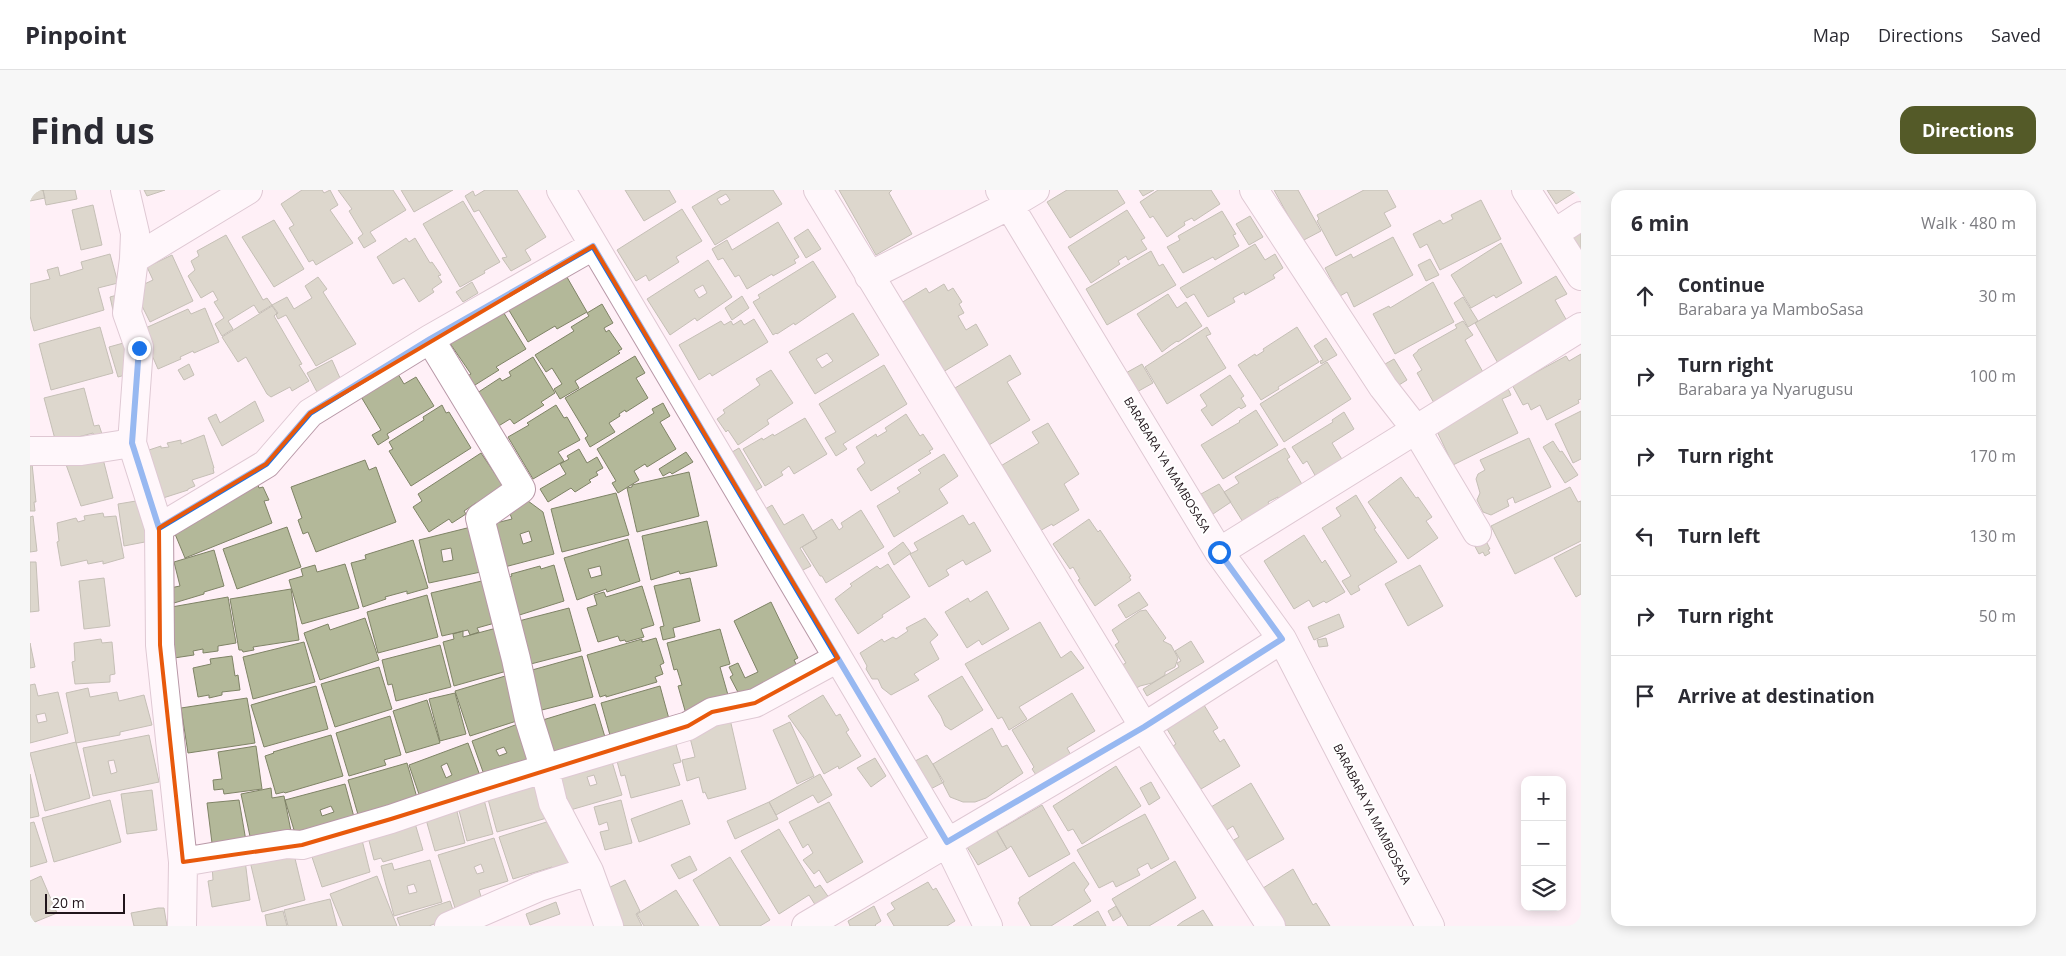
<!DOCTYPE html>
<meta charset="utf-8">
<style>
body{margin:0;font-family:"Open Sans",sans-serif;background:#f7f7f7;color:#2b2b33}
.controls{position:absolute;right:15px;bottom:15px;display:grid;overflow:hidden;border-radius:10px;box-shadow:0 2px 12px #0003}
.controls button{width:45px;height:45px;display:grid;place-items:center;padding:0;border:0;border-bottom:1px solid #e1e1e2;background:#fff;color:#2b2b33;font:25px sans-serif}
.scale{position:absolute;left:15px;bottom:12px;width:80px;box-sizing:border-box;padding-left:5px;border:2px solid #21151b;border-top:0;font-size:14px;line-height:18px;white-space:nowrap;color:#21151b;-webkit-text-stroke:4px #fff;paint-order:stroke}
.stop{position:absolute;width:15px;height:15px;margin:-11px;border:4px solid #1a73e8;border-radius:50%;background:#fff}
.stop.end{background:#1a73e8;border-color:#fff;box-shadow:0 1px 5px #0008}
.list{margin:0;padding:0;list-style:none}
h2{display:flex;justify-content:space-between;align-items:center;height:65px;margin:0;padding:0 20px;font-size:21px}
h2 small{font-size:16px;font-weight:400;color:#7c7c81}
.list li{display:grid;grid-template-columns:32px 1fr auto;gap:15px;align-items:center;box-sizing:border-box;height:80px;padding:0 20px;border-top:1px solid #e1e1e2}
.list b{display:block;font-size:19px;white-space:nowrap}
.list p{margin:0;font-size:16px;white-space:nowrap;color:#7c7c81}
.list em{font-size:16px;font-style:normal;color:#7c7c81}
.icon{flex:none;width:28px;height:28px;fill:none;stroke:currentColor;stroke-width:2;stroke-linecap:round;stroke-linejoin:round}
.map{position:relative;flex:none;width:1551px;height:736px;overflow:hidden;border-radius:15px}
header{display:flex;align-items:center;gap:30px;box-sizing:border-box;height:70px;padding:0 25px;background:#fff;border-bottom:1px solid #e1e1e2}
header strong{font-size:24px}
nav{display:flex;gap:28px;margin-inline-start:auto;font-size:18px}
.intro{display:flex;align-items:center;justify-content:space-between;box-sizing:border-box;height:120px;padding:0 30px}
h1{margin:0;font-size:35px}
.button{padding:12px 22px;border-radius:15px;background:#545a28;color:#fff;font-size:18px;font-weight:700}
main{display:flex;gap:30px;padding:0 30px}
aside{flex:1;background:#fff;border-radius:15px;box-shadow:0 2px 12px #0003}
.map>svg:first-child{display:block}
.building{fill:#b3b899;stroke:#7f8366;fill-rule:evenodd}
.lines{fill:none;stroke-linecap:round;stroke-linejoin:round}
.minor-casing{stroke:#b898a7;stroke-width:30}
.minor{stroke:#fff;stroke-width:28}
.route{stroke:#1a73e8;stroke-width:6}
.marked{fill:none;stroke:#e8590c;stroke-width:4;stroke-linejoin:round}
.labels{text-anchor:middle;stroke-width:4;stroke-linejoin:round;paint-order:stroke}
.street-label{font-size:12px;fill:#21151b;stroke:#fff}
</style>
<header>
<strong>Pinpoint</strong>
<nav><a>Map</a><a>Directions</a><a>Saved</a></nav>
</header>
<div class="intro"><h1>Find us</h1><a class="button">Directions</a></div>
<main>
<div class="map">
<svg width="1551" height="736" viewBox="0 0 1551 736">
<rect width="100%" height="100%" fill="#fff0f7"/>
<path class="building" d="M0,0H13L15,8L0,11Z
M13,0H45L47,9L16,15Z
M114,0H135L117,6Z
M272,0H292L294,3L300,0L308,15L300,20L323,53L286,75L283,70L279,72L259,38L264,35L251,14Z
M308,0H363L376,20L340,42L346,51L334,58L328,48L333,44L319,21L322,19Z
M371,0H423L384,22Z
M455,0H487L516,47L495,60L501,70L481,81L472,68L477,67L449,20L444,22L435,6L443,1L445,6Z
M595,0H639L646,12L614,31Z
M691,0H743L752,14L685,55L662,17ZM696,4L700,10L691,15L687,9Z
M809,0H862L859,3L882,44L846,65Z
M1037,0H1087L1095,13L1040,48L1017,12Z
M1109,0H1124L1113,6Z
M1128,0H1181L1190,14L1164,31L1162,28L1154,32L1155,35L1137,47L1123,26L1120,28L1110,12Z
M1244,0H1268L1291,41L1272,51Z
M1334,0H1357L1366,17L1354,23L1361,36L1306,66L1287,31L1289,29L1287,25Z
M1517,0H1548L1526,14Z
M1451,10L1471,49L1410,80L1397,54L1390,58L1383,44L1410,30L1413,34L1423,29L1421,25Z
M433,11L470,72L454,81L455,83L430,97L393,34Z
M63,15L72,55L51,60L42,20Z
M652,19L672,51L646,67L649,72L619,91L616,85L606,91L587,60Z
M1097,20L1115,48L1111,50L1117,59L1098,70L1096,66L1088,71L1090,74L1061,93L1038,57Z
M1192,21L1206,44L1203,45L1209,56L1185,70L1183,67L1153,83L1137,57L1150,50L1148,46Z
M1220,26L1233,47L1219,55L1206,34Z
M244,30L274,79L244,97L212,47Z
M748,32L769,67L764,70L766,73L743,86L742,84L717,99L709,85L705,87L693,68L688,70L682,59L697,50L702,60Z
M1551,35V67L1537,44Z
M778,39L791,59L776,68L764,48Z
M196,45L233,110L237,108L242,115L229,123L224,115L198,131L203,139L192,146L185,134L194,128L184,112L188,110L183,101L171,108L158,86L165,80L161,71L169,66L167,61Z
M1363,47L1383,85L1324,117L1317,102L1310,106L1295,78L1321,64L1323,68Z
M376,48L379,52L385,48L400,73L402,72L411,85L408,86L412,92L402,99L404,102L389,112L374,88L363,94L347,67Z
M1471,53L1492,93L1466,108L1464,105L1441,118L1421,85Z
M1225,54L1235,70L1245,64L1253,78L1243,85L1245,88L1215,105L1214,102L1203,108L1205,112L1178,127L1164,104L1157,108L1150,98Z
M1121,61L1129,76L1133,74L1146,95L1077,135L1056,99Z
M80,64L88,93L68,98L74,120L4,141L0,126V94L20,89L17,80L28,77L30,86L53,79L51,72Z
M142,65L163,111L120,132L110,112L113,110L108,97L123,90L117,77Z
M1400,69L1409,85L1396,91L1388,75Z
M678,70L702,107L667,131L665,128L640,145L617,109ZM673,95L677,103L669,108L664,100Z
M783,71L806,107L765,135L764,133L747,144L746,143L743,145L723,112L730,108L728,105Z
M534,82L557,122L527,139L525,136L498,152L477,117Z
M1526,86L1537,104L1525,110L1537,131L1469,175L1445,133Z
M288,87L297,99L293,102L326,154L286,176L256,125L248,129L246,125L248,123L242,115L257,107L264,119L282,108L275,96Z
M442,92L448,103L433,112L426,102Z
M1403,92L1424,132L1365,164L1343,124L1359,116L1360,118Z
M914,94L918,101L923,98L932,112L929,114L934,123L928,126L936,140L946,134L958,155L913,182L871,113L896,98L899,103Z
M1138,104L1147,118L1156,112L1172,136L1148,152L1147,151L1141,155L1132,162L1107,124Z
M87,105L85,129L80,107Z
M712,106L719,118L702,130L695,118Z
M1433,107L1448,131L1438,137L1424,113Z
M572,114L583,133L574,138L576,142L579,140L592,159L588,161L590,163L545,191L549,198L530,209L524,199L532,194L522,178L516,182L505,165L544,141L541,137L559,126L557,123Z
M242,116L247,123L244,126L272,174L269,175L279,191L262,201L260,197L241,207L237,204L216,167L208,172L192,147Z
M175,118L189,152L164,163L163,161L150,167L151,169L128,179L111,140L158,119L161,124Z
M472,120L496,159L466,177L469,180L437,200L431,190L441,184L419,152Z
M823,123L849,165L785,204L759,162ZM797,163L803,171L792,178L786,169Z
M724,129L738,152L682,186L680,183L669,190L649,155L691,131L694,135L701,131L703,135L711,130L714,135Z
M1433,131L1443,145L1435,150L1454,184L1404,213L1387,183L1392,180L1383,165L1388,161V160L1427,138L1425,135Z
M70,137L83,183L21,200L9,154Z
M1177,137L1181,144L1176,146L1196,178L1137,214L1115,177Z
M1267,137L1289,172L1248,197L1249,199L1231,210L1208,175L1225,164L1226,166L1234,161L1233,159Z
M1296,148L1307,165L1291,174L1290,171L1293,170L1284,156Z
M97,152L106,182L88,187L79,157Z
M1551,164V209L1548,210L1549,213L1517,230L1510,215L1501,220L1498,213L1493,215L1480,191L1499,181L1501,185L1536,166L1539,171Z
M980,165L991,184L977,192L1000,230L959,255L925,198Z
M605,166L615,183L606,188L618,208L596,222L595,220L589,224L590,226L579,233L585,242L560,257L555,248L558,246L535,208Z
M503,167L525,203L511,212L514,215L484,234L480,229L462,240L441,207L470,188L472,191L481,186L479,182Z
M1364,169L1377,190L1361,200L1348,178Z
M302,170L310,188L287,202L277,183Z
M1297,172L1321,209L1254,252L1230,214Z
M159,174L164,185L154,190L148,180Z
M1112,174L1123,193L1105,203L1094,184Z
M854,175L877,214L813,254L817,259L806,266L795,248L806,242L789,214Z
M741,180L763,213L737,230L739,234L708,255L698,240L696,242L687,229L695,223L693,220L730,195L726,189Z
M368,184L374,194L386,187L404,216L357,244L359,248L348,255L342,245L351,240L330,205Z
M1200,185L1214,206L1211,208L1216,216L1211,219L1209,217L1182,236L1171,220L1177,216L1170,205Z
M1475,192L1481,205L1472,209L1488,243L1423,275L1405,237Z
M54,198L64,236L69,235L73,247L65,249L63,243L26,253L14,208Z
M225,211L234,231L192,256L178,228L186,224L190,233Z
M633,213L640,226L630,232L646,259L617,277L615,274L604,281L609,290L588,303L582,293L586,291L567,259L624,223L622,219Z
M412,215L416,223L419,222L441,258L381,296L359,261L363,259L359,252L394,230L393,227Z
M526,215L534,228L537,227L550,250L528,262L534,271L503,289L478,247L499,235L497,233Z
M1226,220L1248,255L1193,289L1171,255L1210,232L1209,231Z
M1551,221V269L1543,273L1525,234Z
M1314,222L1324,239L1302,253L1313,271L1286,287L1277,271L1273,274L1262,257L1303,232L1302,230Z
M876,224L890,246L893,244L903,259L899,261L901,263L841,301L827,279L835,273L826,257L846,244L847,247L857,241L855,238Z
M775,228L797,264L764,284L759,276L751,282L753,285L735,296L713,259L732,248L733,250L743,244L744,246Z
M1018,233L1049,284L1034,294L1049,320L1023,336L1022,334L1008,342L969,277L1009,253L1002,242Z
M174,245L184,278H183L184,283L162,290L165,296L158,299V300L130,309L113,262L131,256V258L139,257L137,253L151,250V254Z
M1499,248L1521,297L1485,313L1483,307L1477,310L1479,316L1461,325L1453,322L1447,310L1450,303L1446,289L1448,284L1455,280L1450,270Z
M1523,251L1530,262L1532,261L1548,285L1535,293L1513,257Z
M709,258L732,297L716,307L692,268Z
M1255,258L1260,267L1257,269L1273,296L1249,310L1248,307L1238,312L1240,316L1213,332L1194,302L1209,293L1205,287Z
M549,259L557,273L567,267L573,278L566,282L568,285L559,290L561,292L545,302L541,298L518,312L510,299L536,284L530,274L539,269L537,266Z
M71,261L83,308L51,316L34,269Z
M656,262L663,272L642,284L640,282L633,286L629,279Z
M451,263L476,300L449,318L446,313L434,321L436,324L422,333L419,329L399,342L383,317L392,311L388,304Z
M0,264H1L6,312H4L5,321H0Z
M914,264L928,286L909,299L918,313L864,347L847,316L870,302L867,298L891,283L888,280Z
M335,270L339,280L346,277L366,332L286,362L278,342L273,344L268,330L272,328L261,297Z
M659,282L669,326L607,342L597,298L602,297V295Z
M1371,287L1386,308L1388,307L1402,327L1396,331L1408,348L1378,369L1338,312Z
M1189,294L1201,312L1183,324L1171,304Z
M228,295L229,298L233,297L239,310L234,311L242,333L155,368L145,344Z
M1540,297L1548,312L1551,311V351L1485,384L1461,336Z
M586,303L599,345L532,362L521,319Z
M1326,305L1346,338L1344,339L1367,372L1328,396L1330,400L1321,405L1312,391L1321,386L1292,338L1311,326L1306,318Z
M494,308L513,322L524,364L467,379L454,336L482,329L477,316ZM499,341L502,351L493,354L490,344Z
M112,310L120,351L94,356L88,314Z
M742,315L754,335L773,324L787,348L770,358L781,376L769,382L727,324Z
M831,320L854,357L796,393L792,386H790L772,357L787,348L783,341L802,329L809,340L813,337L811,333Z
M73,323L74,327L86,326L94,368L73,374V371L58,374L57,370L31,376L27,352L29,351L27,333L46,328L48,332L55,330L54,326Z
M933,325L939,335L944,332L961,361L936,375L933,370L916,380L919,385L899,397L880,364L888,360L884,353Z
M3,326L7,361L0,362V327Z
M1059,329L1068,342L1070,340L1101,386L1099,387L1101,390L1065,416L1048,390L1050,389L1043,377L1040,379L1023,354Z
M677,331L687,376L650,384L649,381L621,390L612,346Z
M449,335L460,380L399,393L389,350ZM421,358L423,370L413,372L411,360Z
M257,337L271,377L207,399L193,359Z
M1452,343L1460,359L1458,360L1460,363L1455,366L1453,362L1449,364L1441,349Z
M1274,345L1292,373L1295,370L1315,402L1296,413L1294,411L1283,417L1279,410L1264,419L1234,371Z
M598,349L610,391L577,402L576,399L547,410L534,368ZM570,376L572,385L561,388L558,379Z
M383,350L398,398L377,404V401L355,407L356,409L333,417L321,373L336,369L335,365Z
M873,352L881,363L864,375L858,363Z
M1551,354V404L1546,407L1524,368Z
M184,360L194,396L174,402V404L144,413L140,398L150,396L144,372Z
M0,372H6L9,421L0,422Z
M315,374L329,418L272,434L259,390L273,386L271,379L285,375L287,382Z
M858,374L880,407L852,425L853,427L828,444L805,409L822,396L820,394L847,376L850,379Z
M524,375L534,411L483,427L472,389L482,386L481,384L510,376L511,379Z
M1390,375L1413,416L1378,436L1355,394Z
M74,388L80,436L54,439L49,391Z
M660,388L670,431L643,438L645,447L633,450L630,437L634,436L624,396Z
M460,389L472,431L447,438L449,442L440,445L438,440L412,446L401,403Z
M612,396L624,435L611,439L614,447L596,452L595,450L590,451L588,446L568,452L557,418L567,415L564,405L574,402L576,407Z
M261,399L269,450L223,457L224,460L213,462L212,460H209L200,409Z
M957,401L979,439L952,455L949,450L937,458L915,422L938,408L940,412Z
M1109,402L1118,415L1096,428L1088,415Z
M397,405L408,447L348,463L337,422Z
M198,407L206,453L188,456V461L173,463V459L163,461L164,465L144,468L136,418Z
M741,412L768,468L764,470L771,484L711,508L700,487L703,485L699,477L708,473L715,488L728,482L704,431Z
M539,418L551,461L493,476L481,433Z
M1116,420L1136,448L1133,451L1141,455L1148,468L1145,477L1135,482V485L1122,493L1110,496L1103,500L1088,477L1096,473L1085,455L1089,452L1082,440L1110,421Z
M1309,424L1314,437L1284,450L1278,437Z
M335,428L349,470L290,490L274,443L298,434L300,440Z
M895,428L908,445L900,452L909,469L884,484L889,490L861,505L852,498L848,489H842L836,479L837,476L830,463L852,449L854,452L863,447L866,449L878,441L876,438Z
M1010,432L1031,468L1041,461L1054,478L989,517L997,529L979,540L972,527L968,529L935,474Z
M474,436L484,479L424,496L413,452L424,449L423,444L433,441V447Z
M690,439L700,474L690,477L700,512L656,524L648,496L652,495L647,479L644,480L637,453Z
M626,448L634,473L630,475L633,484L625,487L627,492L576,507V505L570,507L557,465L612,449V452Z
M1296,448L1298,456L1289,457L1287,450Z
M71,449L72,453L82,452L85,484L80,485V492L45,494L42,472L45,471L44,453Z
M1161,451L1174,472L1117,506L1113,499L1149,477L1147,473L1151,471L1145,461Z
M274,452L285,492L223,509L213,467Z
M0,453L5,477L0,478Z
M410,455L421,497L366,511L362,494L358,495L352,470Z
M202,466L205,486L208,485L210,500L192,502V505L179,508V505L168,507L163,478L181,474L180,469Z
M552,466L563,507L504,522L495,482Z
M349,477L362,519L305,537L291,494Z
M482,484L496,528L440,546L425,501Z
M932,486L953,520L921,540L915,536L911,526L898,506Z
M5,494L8,506L28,502L38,543L0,553V495ZM15,523L17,531L8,533L6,525Z
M286,496L298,539L234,557L221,515Z
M630,496L642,540L583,556L571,513Z
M58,498L60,507L87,502L89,511L114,505L122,535L90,542V545L46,553L36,503Z
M425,503L436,544L410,551L399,509Z
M1042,503L1065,541L1037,558L1042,567L1008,588L1002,579L1004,577L982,540Z
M793,505L806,526L810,524L819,540L816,542L831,566L809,579L808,576L794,584L776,551L758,526Z
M217,508L225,553L158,563L151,518Z
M397,510L410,553L376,563L363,521Z
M565,514L578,557L516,577L503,533Z
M1174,515L1188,538L1183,541L1190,552L1194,549L1210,576L1171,599L1143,556L1146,554L1137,539L1139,537L1138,536Z
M360,526L371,565L354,570L356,575L319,586L306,543Z
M700,529L716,599L678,609L675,602L673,603L669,587L657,591L652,570L665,567L659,544Z
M496,531L512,575L457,593L442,551ZM474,557L477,563L469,566L466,560Z
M760,532L784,586L767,594L743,540Z
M962,538L972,557L977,555L993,583L956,608L945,612H933L920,607L903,574Z
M643,544L651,572L643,574L650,595L601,608L595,585L591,586L584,560Z
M119,545L129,592L63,606L53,558ZM84,570L87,582L81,584L78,571Z
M301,545L313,586L255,603L254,602L246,604L235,566L244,563L243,562Z
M46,552L60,608L15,621L0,563Z
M438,553L453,594L393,616L379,575ZM417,573L422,585L416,588L411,576Z
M226,556L232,599L194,604L193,599L184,600L183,590L192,589L188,562Z
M580,565L592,605L530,623L518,582ZM564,585L567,594L560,596L557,587Z
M897,565L914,592L895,602L879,574Z
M845,568L856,586L841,597L827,578Z
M377,573L390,618L331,635L318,590Z
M1086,576L1111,616L1052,654L1043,639L1038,641L1023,616Z
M0,584L9,626L0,628Z
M790,584L802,605L788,613L783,605L746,625L739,612Z
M513,585L517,628L467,642L456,602Z
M1121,592L1130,608L1119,615L1110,598Z
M1221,593L1254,649L1214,672L1202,651L1209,647L1203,636L1195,641L1181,617Z
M315,594L327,638L267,650L255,610ZM301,616L304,622L292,626L290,620Z
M241,598L242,608L254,606L263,651H221L211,604Z
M122,600L127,640L97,644L91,604Z
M452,602L463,644L437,651L426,609Z
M80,610L91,652L24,672L12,628Z
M209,610L217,657L183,661L177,613Z
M424,610L435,653L405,661L393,619Z
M591,610L602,653L575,660L570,642L579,640L577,632L569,635L564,617Z
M652,610L660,634L609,652L601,629Z
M739,612L748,629L705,649L697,631Z
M799,612L833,672L797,693L789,680L784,684L773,670L783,663L778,654L773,658L759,632Z
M1012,615L1040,664L999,687L981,656L977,659L967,641Z
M1115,624L1139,669L1121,679L1118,673L1107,679L1110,685L1086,697L1083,691L1069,698L1047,660Z
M526,629L547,674L523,681L522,677L483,689L469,647Z
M384,630L393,660L353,672L351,668L344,670L337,643Z
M4,632L17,672L0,677V633Z
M749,639L785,698L790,695L802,712L789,721L779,705L749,724L711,661Z
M966,640L977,659L948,675L937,657Z
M330,642L340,682L292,697L280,661Z
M464,648L478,691L449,700L453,713L426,721L408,665ZM451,674L454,682L447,684L444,677Z
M262,656L275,710L232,722L219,667Z
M660,666L667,680L649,689L641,675Z
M700,667L740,730L730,736H690L663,690Z
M215,670L220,710L182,717L178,691L183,690L182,675Z
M400,670L412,712L364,726L351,676L362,673L364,680ZM384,694L387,702L379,704L377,696Z
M1145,671L1166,708L1119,736H1098L1082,709Z
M1044,672L1059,694L1054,700L1061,711L1021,736H1001L988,713L990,710L989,708Z
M1263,679L1283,715L1286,713L1300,736H1253L1230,700Z
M11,686L27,723L0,734V691Z
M347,686L367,736H313L300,704Z
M595,690L610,721L606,724L612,736H593L576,699Z
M898,692L903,700L906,698L925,731L917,736H864L857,724L865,719L861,713Z
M646,700L669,736H614L607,724Z
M300,709L307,736H258L254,720Z
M420,711L425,726L399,736H370L367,728Z
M526,712L530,724L500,735L496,724Z
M844,716L851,731L845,735L846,736H820L818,731Z
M1086,716L1091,726L1083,731L1078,721Z
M128,718H134L137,736H104L101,723Z
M1173,720L1183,736H1147L1152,732Z
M253,721L257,736H237L235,725Z
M1068,721L1076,736H1043Z"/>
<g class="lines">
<defs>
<path id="minor" d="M95,0L105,43L104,69L97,123L109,157L102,253L129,338L130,455L153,672L152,736
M531,0L917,652L958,736
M788,0L1114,537L1241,736
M970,0L1189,362L1252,449L1400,736
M1224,0L1353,197L1385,238L1447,342
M1496,0L1551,86
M1525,43L1551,26
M104,69L218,0
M839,86L980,15L1005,0
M400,149L491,299L450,328L486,469L499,529L515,580L523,613L559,681
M0,261H51L102,253
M129,338L236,274L280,223L400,149L563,56
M1189,362C1310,287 1430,211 1551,137
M153,672L257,654L272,655L361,629L457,596L658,536L682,522L725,513L808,468
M419,736L509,697L559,681L579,736
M776,736L1114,537L1252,449"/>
</defs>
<use href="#minor" class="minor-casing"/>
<use href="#minor" class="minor"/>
</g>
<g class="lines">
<path class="route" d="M109,158L102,253L129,338L236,274L280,223L400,149L563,56L917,652L1114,537L1252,449L1189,362"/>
</g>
<path d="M0 0H1551V736H0ZM563,56L808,468L725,513L682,522L658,536L361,629L272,655L153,672L130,455L129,338L236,274L280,223Z" fill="#fff0f7" fill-opacity=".55" fill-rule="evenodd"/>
<path class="marked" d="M563,56L808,468L725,513L682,522L658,536L361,629L272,655L153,672L130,455L129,338L236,274L280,223Z"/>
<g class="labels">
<g class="street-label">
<text transform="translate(1137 275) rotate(59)" y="4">BARABARA YA MAMBOSASA</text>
<text transform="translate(1342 624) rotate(63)" y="4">BARABARA YA MAMBOSASA</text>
</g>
</g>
</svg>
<div class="controls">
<button>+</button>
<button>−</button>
<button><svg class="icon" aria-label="layers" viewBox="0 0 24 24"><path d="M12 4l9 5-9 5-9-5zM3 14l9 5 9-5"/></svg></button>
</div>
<div class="scale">20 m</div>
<div class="stop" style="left:1189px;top:362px"></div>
<div class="stop end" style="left:109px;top:158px"></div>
</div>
<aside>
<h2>6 min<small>Walk · 480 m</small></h2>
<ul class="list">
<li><svg class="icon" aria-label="ahead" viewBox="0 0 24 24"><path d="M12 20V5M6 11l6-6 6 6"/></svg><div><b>Continue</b><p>Barabara ya MamboSasa</p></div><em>30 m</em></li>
<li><svg class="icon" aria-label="right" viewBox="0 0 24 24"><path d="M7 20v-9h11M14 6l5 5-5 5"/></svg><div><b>Turn right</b><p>Barabara ya Nyarugusu</p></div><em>100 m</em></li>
<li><svg class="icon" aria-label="right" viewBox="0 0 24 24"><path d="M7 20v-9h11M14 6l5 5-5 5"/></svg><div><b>Turn right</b></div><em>170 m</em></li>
<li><svg class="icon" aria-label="left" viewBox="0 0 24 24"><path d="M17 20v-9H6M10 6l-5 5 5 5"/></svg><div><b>Turn left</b></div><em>130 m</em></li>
<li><svg class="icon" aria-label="right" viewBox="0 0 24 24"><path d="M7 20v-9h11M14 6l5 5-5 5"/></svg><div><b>Turn right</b></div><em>50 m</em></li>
<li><svg class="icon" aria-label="arrive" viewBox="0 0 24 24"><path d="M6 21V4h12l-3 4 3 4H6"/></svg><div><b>Arrive at destination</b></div></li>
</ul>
</aside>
</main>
